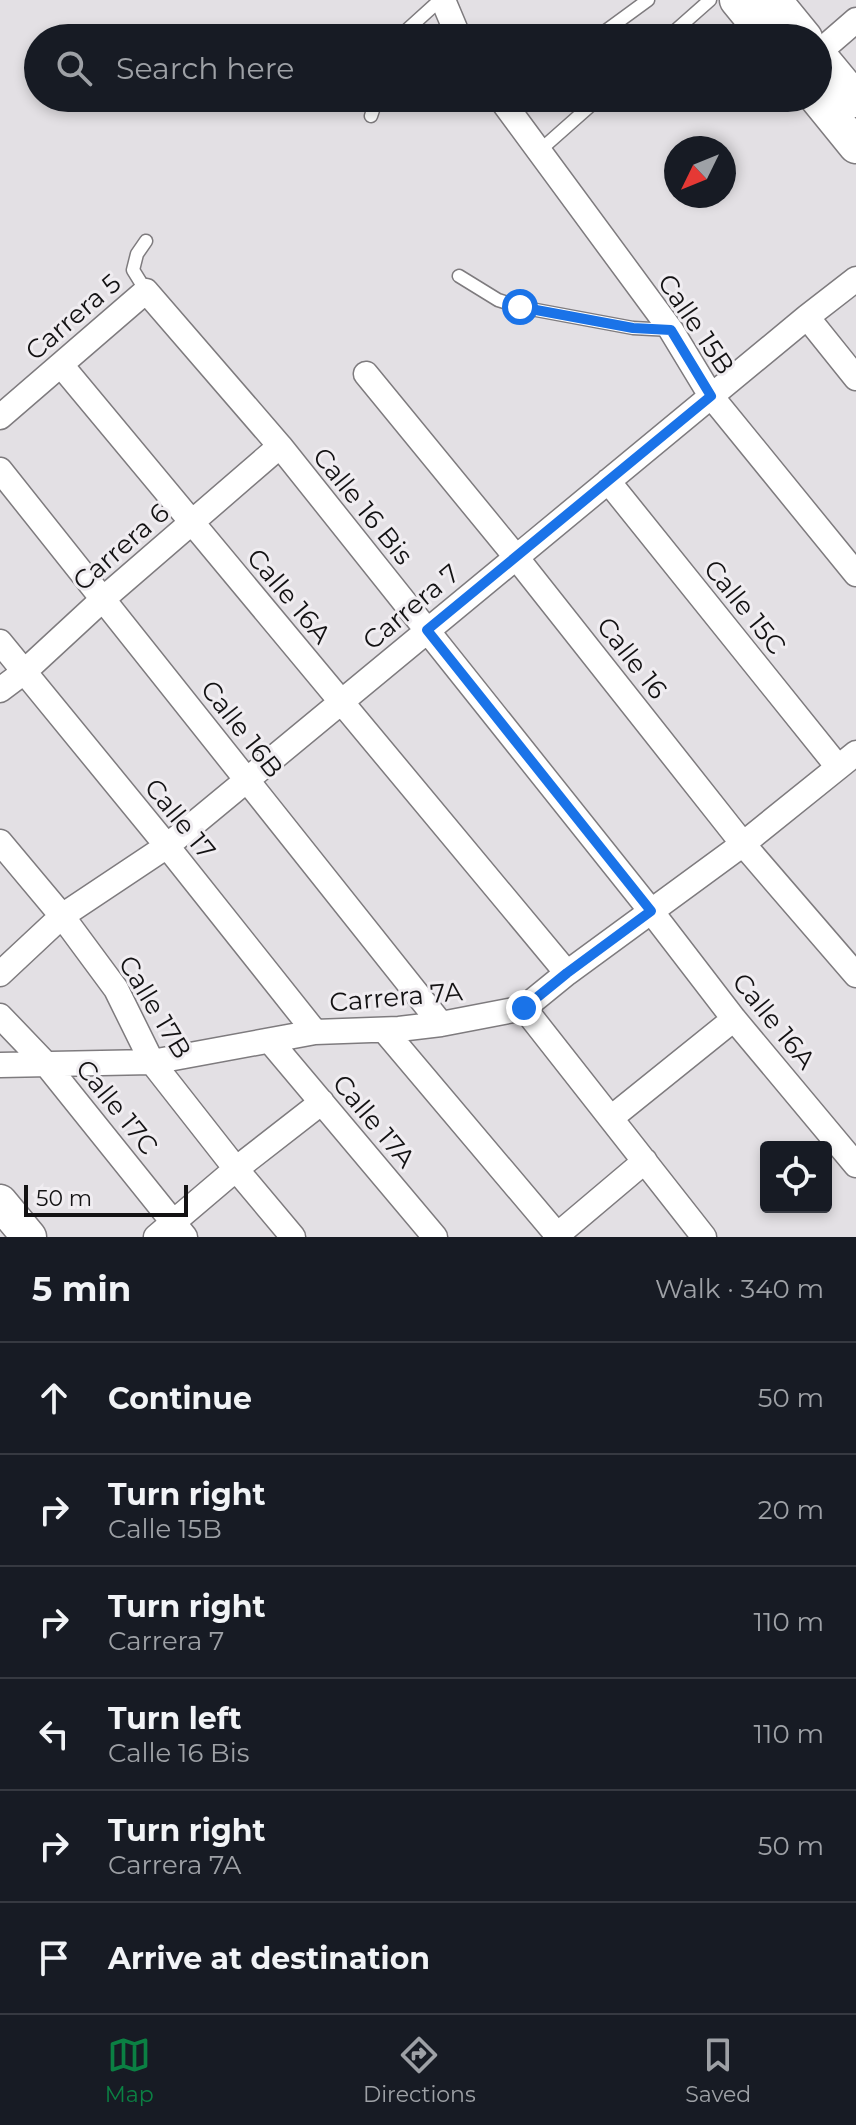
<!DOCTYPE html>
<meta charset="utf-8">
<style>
body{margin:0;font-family:Montserrat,sans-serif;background:#242831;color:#f1f3f6}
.controls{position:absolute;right:24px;bottom:24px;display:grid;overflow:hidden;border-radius:8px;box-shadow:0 4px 12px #0003}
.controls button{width:72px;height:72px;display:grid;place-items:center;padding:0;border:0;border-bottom:2px solid #363941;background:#171b24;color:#f1f3f6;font:40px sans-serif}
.compass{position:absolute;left:664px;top:136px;width:72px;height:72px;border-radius:50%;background:#171b24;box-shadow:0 4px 12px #0003;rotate:227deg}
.scale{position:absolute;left:24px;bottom:20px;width:164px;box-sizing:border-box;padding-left:8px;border:4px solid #131213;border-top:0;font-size:22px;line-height:28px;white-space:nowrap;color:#131213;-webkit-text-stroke:6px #f0edf1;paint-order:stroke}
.stop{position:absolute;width:24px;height:24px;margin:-18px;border:6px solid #1a73e8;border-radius:50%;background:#fff}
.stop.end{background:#1a73e8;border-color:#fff;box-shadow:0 2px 8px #0008}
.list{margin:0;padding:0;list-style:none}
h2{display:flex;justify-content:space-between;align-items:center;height:104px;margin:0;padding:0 32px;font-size:34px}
h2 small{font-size:26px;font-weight:400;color:#9ea1a6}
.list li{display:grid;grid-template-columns:52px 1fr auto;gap:24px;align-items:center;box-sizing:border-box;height:112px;padding:0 32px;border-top:2px solid #363941}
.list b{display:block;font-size:30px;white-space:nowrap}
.list p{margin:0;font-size:26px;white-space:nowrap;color:#9ea1a6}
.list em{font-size:26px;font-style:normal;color:#9ea1a6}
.icon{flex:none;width:44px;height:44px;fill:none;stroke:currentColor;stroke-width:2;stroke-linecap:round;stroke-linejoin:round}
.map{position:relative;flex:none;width:856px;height:1237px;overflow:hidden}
.search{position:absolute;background:#171b24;box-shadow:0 4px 12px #0003;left:24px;right:24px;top:24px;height:88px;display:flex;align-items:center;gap:20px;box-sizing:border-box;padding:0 28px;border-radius:44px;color:#9ea1a6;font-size:30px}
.sheet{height:776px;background:#171b24}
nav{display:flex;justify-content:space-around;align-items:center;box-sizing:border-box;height:112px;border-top:2px solid #363941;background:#171b24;font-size:22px;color:#9ea1a6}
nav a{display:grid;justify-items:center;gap:4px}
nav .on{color:#0b8043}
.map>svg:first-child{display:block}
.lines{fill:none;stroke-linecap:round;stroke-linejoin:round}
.lane-casing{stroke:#7e7b7e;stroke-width:15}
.street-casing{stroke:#7e7b7e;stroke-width:27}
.secondary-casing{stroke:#7e7b7e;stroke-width:37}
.lane{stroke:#fff;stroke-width:12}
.street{stroke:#fff;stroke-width:24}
.secondary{stroke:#fff;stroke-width:34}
.route{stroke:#1a73e8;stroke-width:10}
.labels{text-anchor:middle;stroke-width:6;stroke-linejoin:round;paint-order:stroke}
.street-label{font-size:26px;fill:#131213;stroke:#f0edf1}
</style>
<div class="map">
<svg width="856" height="1237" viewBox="0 0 856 1237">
<rect width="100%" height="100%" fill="#e3e0e4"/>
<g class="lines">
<defs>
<path id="lane" d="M402,38L408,29L440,0
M596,38L648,0
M667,38L710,0
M371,116L377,98
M538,152L599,98
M459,276L498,300L520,307L633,328L671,330
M146,291L133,270L137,254L146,241"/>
<path id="street" d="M443,0L459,38
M818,53L856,20
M500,98L671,330L711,396L856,574
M807,317L856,378
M61,365L567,973
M366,374L516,557L743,844L856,975
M0,417L146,291L280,446L651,911L734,1019L856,1165
M0,470L441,1024
M608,481L838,767
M0,642L167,846L315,1032
M0,690L24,672L103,599L280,446
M0,842L62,916L116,989L152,1062L236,1169L293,1237
M0,974L62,916L167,846L807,317L856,279
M524,1008L704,1237
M0,1016L46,1064L185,1237
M384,1030L559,1237
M270,1041L435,1237
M0,1065L152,1062L315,1032L399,1029L441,1024L524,1008L567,973L743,844L856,753
M611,1118L734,1019
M156,1237L236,1169L322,1102
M555,1237L645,1161"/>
<path id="secondary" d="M737,0L768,38
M774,0L805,38
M818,54L856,100
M817,98L856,146
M0,1202L29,1237"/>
</defs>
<use href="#lane" class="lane-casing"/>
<use href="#street" class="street-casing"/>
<use href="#secondary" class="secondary-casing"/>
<use href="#lane" class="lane"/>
<use href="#street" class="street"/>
<use href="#secondary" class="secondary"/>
</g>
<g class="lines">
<path class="route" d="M520,307L633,328L671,330L711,396L427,630L651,911L567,973L524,1008"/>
</g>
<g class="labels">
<g class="street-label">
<text transform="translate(73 317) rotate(-41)" y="9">Carrera 5</text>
<text transform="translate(696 324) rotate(56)" y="9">Calle 15B</text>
<text transform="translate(363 506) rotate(51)" y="9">Calle 16 Bis</text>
<text transform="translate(121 547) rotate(-41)" y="9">Carrera 6</text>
<text transform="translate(289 596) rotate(50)" y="9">Calle 16A</text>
<text transform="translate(411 607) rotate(-40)" y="9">Carrera 7</text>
<text transform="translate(745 607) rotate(51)" y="9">Calle 15C</text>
<text transform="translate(632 658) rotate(52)" y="9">Calle 16</text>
<text transform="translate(242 729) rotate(52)" y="9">Calle 16B</text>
<text transform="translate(180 819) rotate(51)" y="9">Calle 17</text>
<text transform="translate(396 997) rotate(-5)" y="9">Carrera 7A</text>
<text transform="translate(155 1007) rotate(59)" y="9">Calle 17B</text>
<text transform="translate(774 1021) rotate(51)" y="9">Calle 16A</text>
<text transform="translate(117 1107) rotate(51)" y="9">Calle 17C</text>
<text transform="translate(374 1121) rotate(50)" y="9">Calle 17A</text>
</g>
</g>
</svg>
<div class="controls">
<button><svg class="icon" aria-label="locate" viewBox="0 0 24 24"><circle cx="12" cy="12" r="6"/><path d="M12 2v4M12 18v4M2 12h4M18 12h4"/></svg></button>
</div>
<svg class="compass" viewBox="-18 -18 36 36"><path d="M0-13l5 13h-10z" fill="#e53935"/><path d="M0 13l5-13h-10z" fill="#9ea1a6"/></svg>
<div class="scale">50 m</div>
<div class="stop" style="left:520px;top:307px"></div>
<div class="stop end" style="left:524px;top:1008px"></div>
<div class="search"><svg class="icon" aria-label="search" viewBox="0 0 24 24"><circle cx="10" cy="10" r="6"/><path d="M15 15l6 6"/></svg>Search here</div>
</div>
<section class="sheet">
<h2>5 min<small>Walk · 340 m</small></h2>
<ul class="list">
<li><svg class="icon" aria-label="ahead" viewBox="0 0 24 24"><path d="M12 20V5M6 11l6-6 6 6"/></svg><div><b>Continue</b></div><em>50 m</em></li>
<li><svg class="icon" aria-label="right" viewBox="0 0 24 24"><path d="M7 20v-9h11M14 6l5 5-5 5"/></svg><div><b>Turn right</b><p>Calle 15B</p></div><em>20 m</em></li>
<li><svg class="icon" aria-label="right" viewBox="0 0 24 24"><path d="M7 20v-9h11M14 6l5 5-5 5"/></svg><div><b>Turn right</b><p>Carrera 7</p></div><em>110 m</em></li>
<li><svg class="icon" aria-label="left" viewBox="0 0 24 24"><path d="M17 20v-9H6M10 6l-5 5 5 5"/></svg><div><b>Turn left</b><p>Calle 16 Bis</p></div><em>110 m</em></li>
<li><svg class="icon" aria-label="right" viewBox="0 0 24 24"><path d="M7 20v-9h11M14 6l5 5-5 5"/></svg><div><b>Turn right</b><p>Carrera 7A</p></div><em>50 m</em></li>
<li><svg class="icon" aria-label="arrive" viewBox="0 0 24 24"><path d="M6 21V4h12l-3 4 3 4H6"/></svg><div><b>Arrive at destination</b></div></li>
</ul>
</section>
<nav>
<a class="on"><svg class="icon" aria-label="map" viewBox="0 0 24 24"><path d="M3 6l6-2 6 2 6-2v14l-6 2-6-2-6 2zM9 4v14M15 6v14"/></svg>Map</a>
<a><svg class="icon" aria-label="directions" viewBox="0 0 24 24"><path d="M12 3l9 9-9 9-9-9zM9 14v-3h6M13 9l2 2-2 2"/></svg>Directions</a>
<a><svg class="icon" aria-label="saved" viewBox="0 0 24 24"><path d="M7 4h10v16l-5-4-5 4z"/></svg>Saved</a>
</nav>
